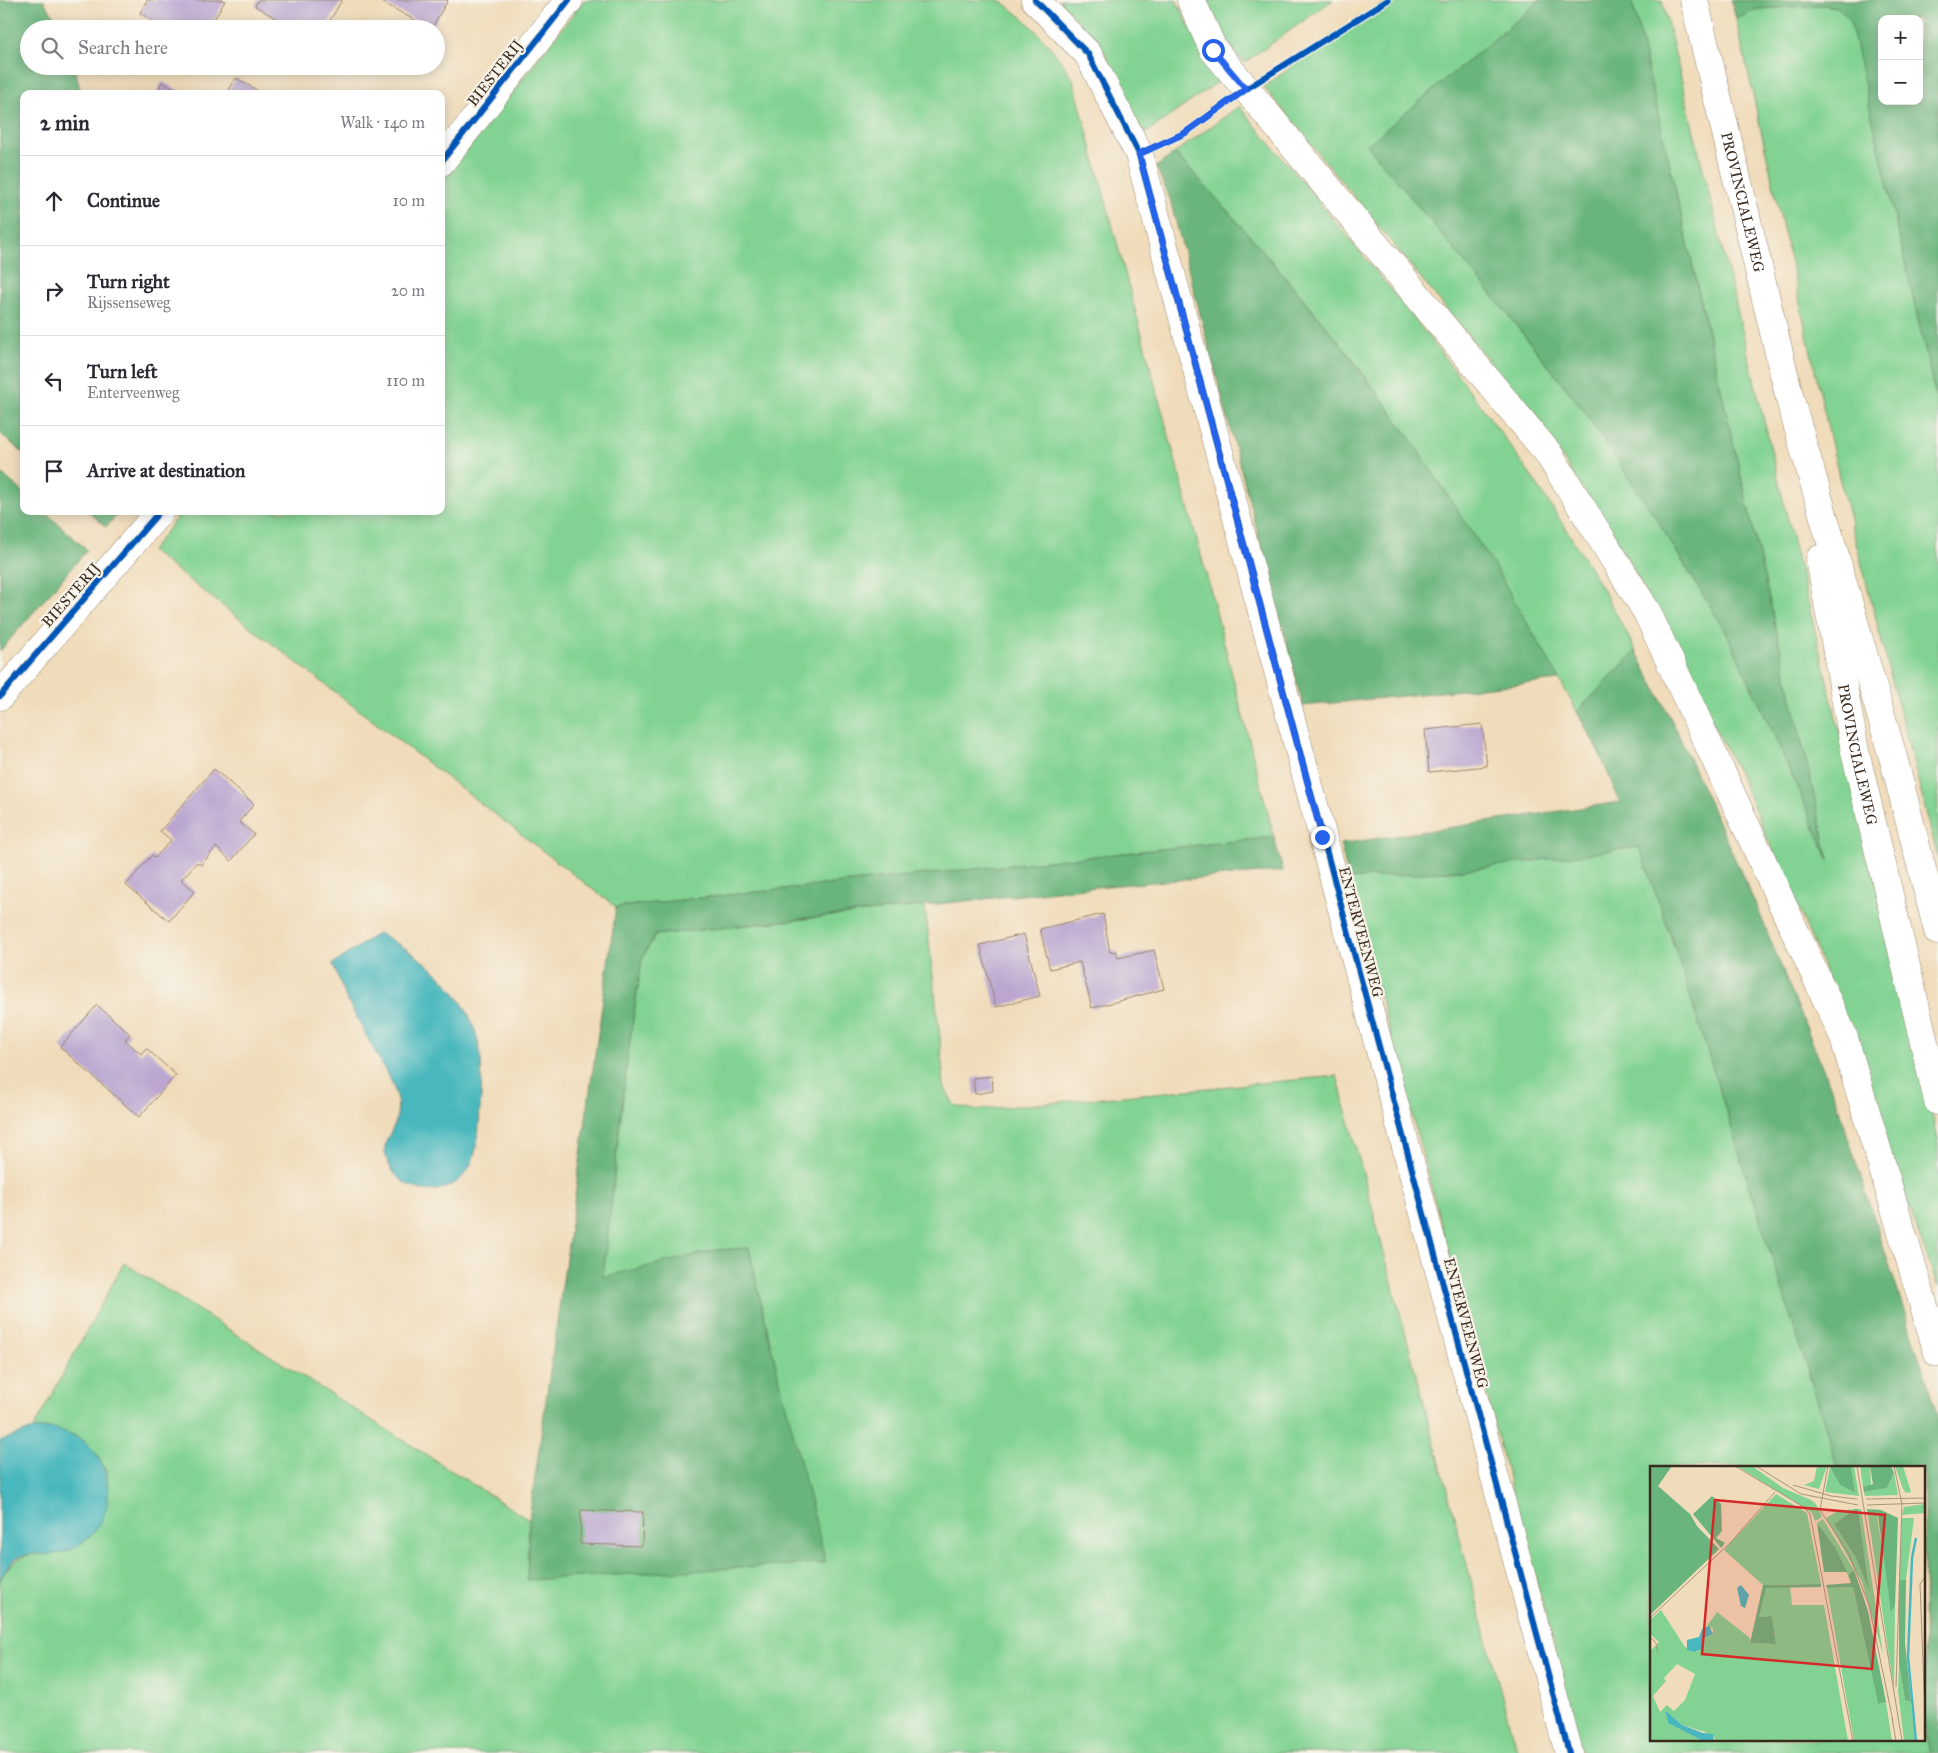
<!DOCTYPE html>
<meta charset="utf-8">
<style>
body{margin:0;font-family:"IM FELL Great Primer",serif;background:#f2f2f3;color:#2b2b33}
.controls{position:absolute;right:15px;top:15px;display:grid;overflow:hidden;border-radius:10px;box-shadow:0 2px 12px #0003}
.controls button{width:45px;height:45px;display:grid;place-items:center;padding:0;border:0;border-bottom:1px solid #e1e1e2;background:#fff;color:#2b2b33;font:25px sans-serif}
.stop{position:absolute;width:15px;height:15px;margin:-11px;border:4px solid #2563eb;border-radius:50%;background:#fff}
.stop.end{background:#2563eb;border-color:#fff;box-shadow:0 1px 5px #0008}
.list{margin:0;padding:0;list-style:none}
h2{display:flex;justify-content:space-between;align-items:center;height:65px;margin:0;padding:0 20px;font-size:21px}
h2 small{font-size:16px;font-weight:400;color:#7c7c81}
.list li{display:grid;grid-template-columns:32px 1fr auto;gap:15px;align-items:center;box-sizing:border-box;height:90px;padding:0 20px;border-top:1px solid #e1e1e2}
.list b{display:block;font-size:19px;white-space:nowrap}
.list p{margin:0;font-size:16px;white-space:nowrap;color:#7c7c81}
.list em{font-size:16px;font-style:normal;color:#7c7c81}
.icon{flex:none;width:28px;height:28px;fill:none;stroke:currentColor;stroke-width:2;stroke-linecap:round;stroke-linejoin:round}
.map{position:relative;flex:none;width:1938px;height:1753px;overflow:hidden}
.search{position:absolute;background:#fff;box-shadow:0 2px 12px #0003;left:20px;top:20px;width:425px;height:55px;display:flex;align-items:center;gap:12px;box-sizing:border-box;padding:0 18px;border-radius:28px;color:#7c7c81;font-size:19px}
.panel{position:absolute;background:#fff;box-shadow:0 2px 12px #0003;left:20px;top:90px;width:425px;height:425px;border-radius:10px}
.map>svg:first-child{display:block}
.green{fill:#82d393;stroke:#5e7e58}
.forest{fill:#69b57d;stroke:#52704e;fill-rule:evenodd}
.water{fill:#48b8be;stroke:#42716e}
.building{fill:#baa6d0}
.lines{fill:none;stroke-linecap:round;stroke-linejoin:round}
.minor-casing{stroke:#96836c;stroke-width:29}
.primary-casing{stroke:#96836c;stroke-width:29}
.minor{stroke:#fff;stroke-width:28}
.primary{stroke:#fff;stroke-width:28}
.cycleway-casing{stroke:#f7f3e8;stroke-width:9}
.cycleway{stroke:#0057b8;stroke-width:6}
.route{stroke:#2563eb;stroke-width:6}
.labels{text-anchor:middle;stroke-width:4.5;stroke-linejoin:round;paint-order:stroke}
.street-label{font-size:15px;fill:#3b2a1e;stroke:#f7f3e8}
.inset-river{fill:none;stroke:#48b8be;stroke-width:2.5}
.inset-road{fill:none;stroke:#a8957c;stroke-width:1}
.view{fill:#d62828;fill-opacity:0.15;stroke:#d62828;stroke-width:2.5}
.inset-edge{fill:none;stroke:#3b2a1e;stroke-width:2.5}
</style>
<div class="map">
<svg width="1938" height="1753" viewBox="0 0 1938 1753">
<rect width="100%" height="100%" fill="#f7f3e8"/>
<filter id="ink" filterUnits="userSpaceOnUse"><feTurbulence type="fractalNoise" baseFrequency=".02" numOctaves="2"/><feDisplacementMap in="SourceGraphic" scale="10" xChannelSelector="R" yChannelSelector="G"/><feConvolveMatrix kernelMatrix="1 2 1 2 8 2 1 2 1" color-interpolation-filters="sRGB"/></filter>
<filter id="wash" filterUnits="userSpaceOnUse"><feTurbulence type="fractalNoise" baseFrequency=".0096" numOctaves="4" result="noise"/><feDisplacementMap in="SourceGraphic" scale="20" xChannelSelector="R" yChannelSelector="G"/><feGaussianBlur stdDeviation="1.12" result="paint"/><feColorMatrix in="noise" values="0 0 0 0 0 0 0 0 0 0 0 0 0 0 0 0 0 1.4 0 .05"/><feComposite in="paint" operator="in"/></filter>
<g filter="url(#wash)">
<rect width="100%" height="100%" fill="#f0dcba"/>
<path class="green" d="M584,0H1000C1035,26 1049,43 1073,79L1210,589L1274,837L616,907L151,551L182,511H441V183Z
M1059,0H1176L1218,82L1143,135L1103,49Z
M1207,0H1333L1244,63L1212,24Z
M1391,0H1541L1368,145L1493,296L1585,412L1652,512L1726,632L1777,741L1828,857L1632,0H1662L1938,1138V1287L1816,949L1740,776L1631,565L1540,423L1264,87L1339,31Z
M1823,5L1837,7L1850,20L1938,407V858L1839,477L1736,19L1758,9Z
M1239,106C1383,280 1533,450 1636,651L1577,712C1536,635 1491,561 1443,488C1410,438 1376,388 1338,341C1286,276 1231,214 1175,153Z
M1639,846L1675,948L1838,1467H1652V1739H1924V1735L1930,1753H1582L1349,879L1473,869Z
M925,906L940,1038L944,1086L954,1105L974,1110L1337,1076L1517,1753H0V1581C10,1558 28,1551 52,1554L108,1476C93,1440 72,1427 33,1429L124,1263L529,1520L527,1580L769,1338L749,1248L716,1250L603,1278L627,1060L642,959L655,935Z"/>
<path class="forest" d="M0,0H43L63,29H29V66H74L81,94H24V454L0,433Z
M1541,0H1632L1829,861L1777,741L1726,632L1652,512L1585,412L1493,296L1367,145Z
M1731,0H1938V407L1850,20L1837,7L1823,5L1758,9L1736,19ZM1882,19H1919V101H1882Z
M1175,153L1251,237L1339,342L1407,434L1495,567L1560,680L1303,706L1170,199L1156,167Z
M0,472L24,493V511H44L87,550L0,651Z
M88,511H120L106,527Z
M1636,651L1674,725L1759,912L1837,1103L1938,1416V1753H1930L1924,1735V1467H1838L1675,948L1639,847L1473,869L1349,879L1340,844L1620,802L1599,752L1577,712Z
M1274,837L1283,871L1084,888L655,935L642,959L627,1060L603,1277L716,1250L749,1248L769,1338L826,1563L527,1580L529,1520L616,907Z"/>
<path class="water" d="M378,933C421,954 467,991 478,1041C483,1063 482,1087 480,1109C479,1127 478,1153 469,1168C452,1198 408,1198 391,1168C376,1141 393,1138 397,1115C399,1104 396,1095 393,1085L345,996L333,964Z
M52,1428C67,1432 81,1437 92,1449C120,1481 111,1532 70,1550C41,1563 18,1538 0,1581V1441L33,1429Z"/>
<g id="blocks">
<path class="building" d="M147,0H223L225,1L208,29H166L140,13Z
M258,0H342L325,29H294L255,6Z
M378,0H448L431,29Z
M236,78L260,92L259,94H227Z
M162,82L187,94H156Z
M1482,724L1487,766L1429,772L1425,730Z
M214,769L254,804L239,822L254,834L231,861L216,847L201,865L197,862L181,880L195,891L169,921L126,885L152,855L155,858L171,840L160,831Z
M1103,914L1110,952L1116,951L1118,958L1154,950L1164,989L1092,1008L1080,962L1050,969L1040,929Z
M1024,934L1040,996L996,1007L980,945Z
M97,1005L130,1034L125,1040L141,1054L146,1048L176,1075L139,1117L60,1047Z
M992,1076L993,1091L975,1094L973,1078Z
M581,1510L643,1512L642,1546L580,1544Z"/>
</g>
</g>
<g filter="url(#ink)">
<use href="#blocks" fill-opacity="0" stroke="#96836c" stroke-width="1"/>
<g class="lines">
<defs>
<path id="minor" d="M1035,0L1088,54L1139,154L1569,1753
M441,162L569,0
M0,696L160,511"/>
<g id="primary">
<path d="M1191,0L1213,49L1548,453L1647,612L1843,1035L1938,1353"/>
<path id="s1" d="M1694,0L1791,403L1893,757L1938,931"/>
<path id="s2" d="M1820,559L1855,751L1938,1101"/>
</g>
</defs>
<use href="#minor" class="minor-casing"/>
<use href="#primary" class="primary-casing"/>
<use href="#minor" class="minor"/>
<use href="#primary" class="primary"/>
<defs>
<path id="cycleway" d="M1035,0L1088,54L1139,154L1569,1753
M1139,154L1185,133L1246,89L1388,0
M441,162L569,0
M0,696L160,511"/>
</defs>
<use href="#cycleway" class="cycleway-casing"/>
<use href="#cycleway" class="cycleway"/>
</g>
</g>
<g class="lines" filter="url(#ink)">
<path class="route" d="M1213,50L1246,89L1185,133L1139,154L1322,837"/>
</g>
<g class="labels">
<g class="street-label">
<text transform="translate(495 73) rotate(-52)" y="5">BIESTERIJ</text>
<text dy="5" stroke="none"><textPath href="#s1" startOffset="208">PROVINCIALEWEG</textPath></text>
<text transform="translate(71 595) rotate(-49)" y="5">BIESTERIJ</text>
<text dy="5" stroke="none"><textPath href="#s2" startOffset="199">PROVINCIALEWEG</textPath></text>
<text transform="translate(1361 932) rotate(75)" y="5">ENTERVEENWEG</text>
<text transform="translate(1466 1323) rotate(75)" y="5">ENTERVEENWEG</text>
</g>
</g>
<g transform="translate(1650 1466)">
<rect width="275" height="275" fill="#f0dcba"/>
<path d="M87,0H102L133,22L161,34L166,38L172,51L165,55L162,47ZM167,0H177L169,23L154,19L164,15ZM201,0H204L209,30L175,26L180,1L190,19L205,26ZM210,0H220L221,20L213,21ZM245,0H253L261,26L256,27L253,23ZM244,7L248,29L215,30L214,26L237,22ZM126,28L157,47L171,118L113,119L74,84ZM275,38V47L252,49L254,41ZM205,43L184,58L206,92L218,120L208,43H211L233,188L212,116L176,52L188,45ZM218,49L227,50L242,145L245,140L244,223ZM252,52H264L256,114H249ZM173,53L204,104L198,109L167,57ZM116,121H140L142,139H174L198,275H64L65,272L55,266L32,259L15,244L18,257L53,275H0V185L9,176L0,168V154L11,144L35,181L47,186L54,172L63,168V163L57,160L67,146L100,172V177L126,178L122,150L109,151ZM27,198L45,208L35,234L24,245L17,239L10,246L3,230L16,215L14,212ZM203,121L228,238L236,236L242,275H204L177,122ZM249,199L255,234L261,236L265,275H254L248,225Z" fill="#82d393" fill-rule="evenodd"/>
<path d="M0,0H22L8,20L40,48L47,60L69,83L0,149ZM201,0L205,26H204L190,19L180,1ZM220,0H241L244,7L237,22L214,26L213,21L223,18ZM62,30L71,38L72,65L66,72L75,77L71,82L43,48ZM205,43H208L219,124L206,92L184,58ZM217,43L231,44L248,52L245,140L241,146L228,50L218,49ZM167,57L186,83L197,106H174ZM204,104L218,145L236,236L228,238L203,121L177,122L176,119L201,117L198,109ZM249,114H256L255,177L261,236L255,234L249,199ZM171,118V121L116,122L109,151L122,150L126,178L100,177L113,119Z" fill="#69b57d"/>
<path d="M91,119L99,129L95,142L91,140L87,122ZM59,160L63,168L54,172L51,183L45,186L37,184V174L49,171L52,163ZM15,244L32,259L53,267L63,268L64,275H53L18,257Z" fill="#48b8be"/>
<path class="inset-river" d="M266,72L262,92L258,191L266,275"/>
<path class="inset-road" d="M85,0L152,40L160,48L203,275M106,0L151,28L208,39M178,0L170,44L198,86L219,139L243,255M207,0L252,275M244,0L252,38L246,221M143,19L181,30L207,33M216,33L275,32M217,39L275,37M275,111L270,118L275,247M0,152L81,76L125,26M0,171L6,177L8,187M242,252L246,275"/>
<path class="view" d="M65,34L235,49L222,203L52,188Z"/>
<rect width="275" height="275" class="inset-edge"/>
</g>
</svg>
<div class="controls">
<button>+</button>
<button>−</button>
</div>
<div class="stop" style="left:1213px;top:50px"></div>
<div class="stop end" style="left:1322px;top:837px"></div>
<div class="search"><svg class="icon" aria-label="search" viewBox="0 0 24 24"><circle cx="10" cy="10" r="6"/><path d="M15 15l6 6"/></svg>Search here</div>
<section class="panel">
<h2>2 min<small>Walk · 140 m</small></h2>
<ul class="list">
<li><svg class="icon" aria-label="ahead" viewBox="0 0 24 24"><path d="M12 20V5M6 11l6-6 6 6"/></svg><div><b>Continue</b></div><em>10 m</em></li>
<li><svg class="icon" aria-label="right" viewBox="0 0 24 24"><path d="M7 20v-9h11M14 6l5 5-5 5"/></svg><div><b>Turn right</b><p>Rijssenseweg</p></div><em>20 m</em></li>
<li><svg class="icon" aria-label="left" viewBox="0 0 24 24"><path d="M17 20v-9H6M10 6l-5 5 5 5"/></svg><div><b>Turn left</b><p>Enterveenweg</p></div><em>110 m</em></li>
<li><svg class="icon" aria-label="arrive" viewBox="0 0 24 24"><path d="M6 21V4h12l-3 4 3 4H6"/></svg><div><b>Arrive at destination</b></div></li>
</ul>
</section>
</div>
